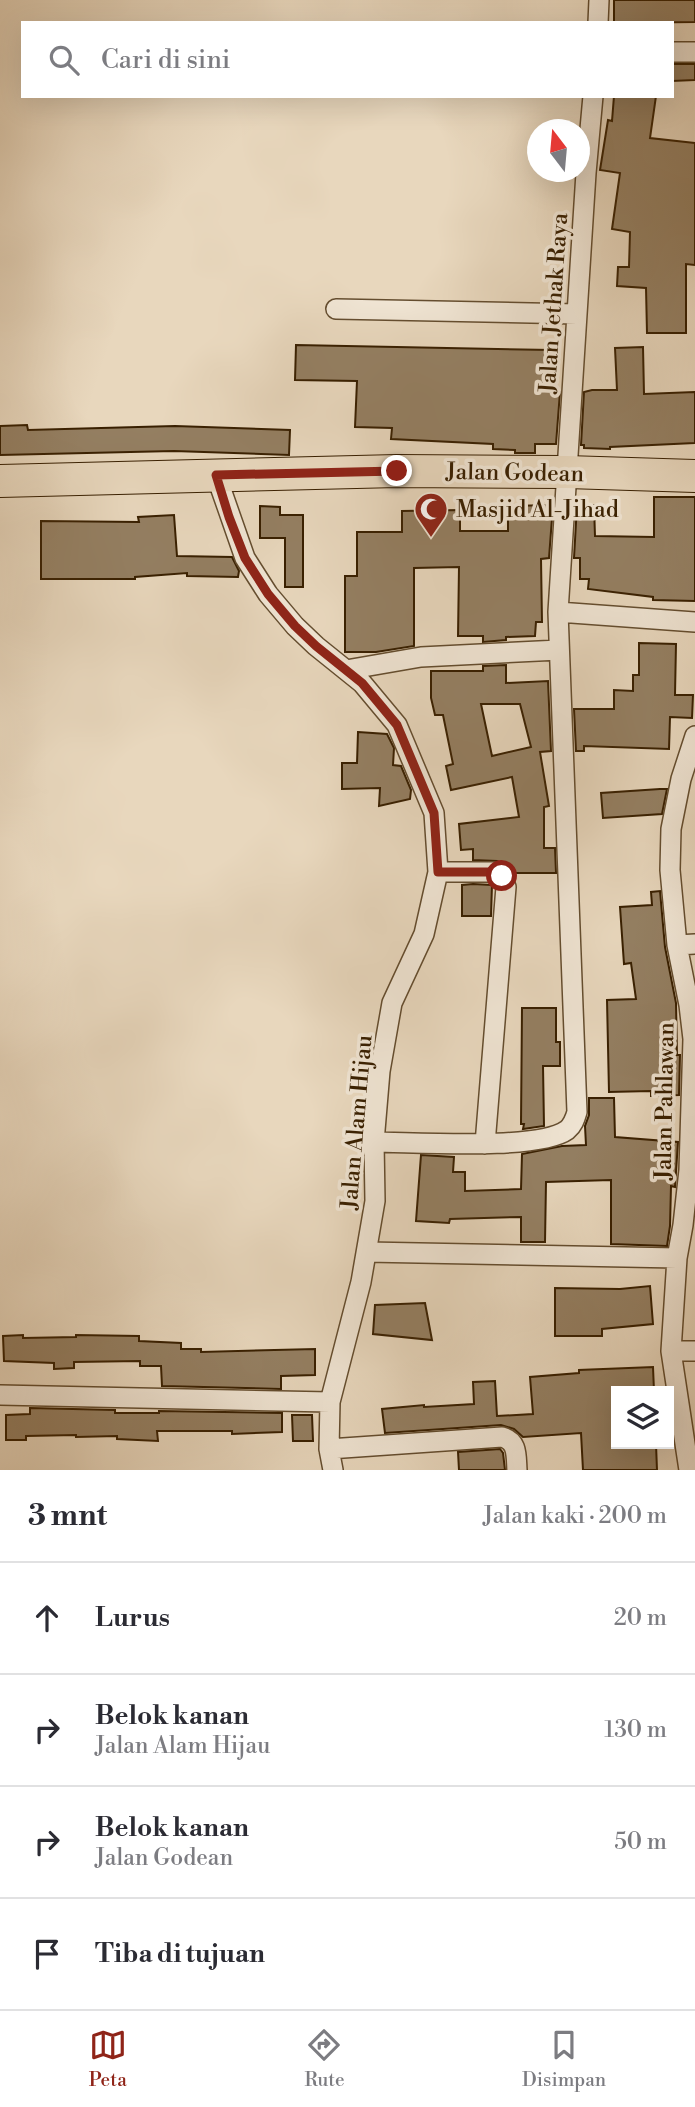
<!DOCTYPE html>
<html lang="id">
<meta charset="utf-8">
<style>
body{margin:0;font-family:"Libre Bodoni",serif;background:#f7f7f7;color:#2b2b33}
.controls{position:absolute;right:21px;bottom:21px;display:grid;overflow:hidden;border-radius:0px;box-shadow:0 7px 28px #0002}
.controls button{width:63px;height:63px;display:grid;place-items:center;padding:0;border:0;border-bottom:2px solid #e1e1e2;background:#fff;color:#2b2b33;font:35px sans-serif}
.compass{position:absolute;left:527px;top:119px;width:63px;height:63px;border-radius:50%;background:#fff;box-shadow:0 7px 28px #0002;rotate:344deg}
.stop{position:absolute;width:21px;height:21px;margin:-16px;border:5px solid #8f2418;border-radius:50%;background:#fff}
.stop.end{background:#8f2418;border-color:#fff;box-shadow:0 2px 7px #0008}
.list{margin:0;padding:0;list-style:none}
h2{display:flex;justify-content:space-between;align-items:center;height:91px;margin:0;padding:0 28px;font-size:30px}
h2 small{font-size:23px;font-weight:400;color:#7c7c81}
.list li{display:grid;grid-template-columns:46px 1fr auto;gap:21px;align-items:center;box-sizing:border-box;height:112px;padding:0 28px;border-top:2px solid #e1e1e2}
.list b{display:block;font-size:26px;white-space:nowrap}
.list p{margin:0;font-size:23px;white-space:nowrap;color:#7c7c81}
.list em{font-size:23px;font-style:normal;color:#7c7c81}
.icon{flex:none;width:38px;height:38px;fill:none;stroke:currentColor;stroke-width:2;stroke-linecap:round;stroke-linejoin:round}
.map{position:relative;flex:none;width:695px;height:1470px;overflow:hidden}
.search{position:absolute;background:#fff;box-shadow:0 7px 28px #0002;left:21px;right:21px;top:21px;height:77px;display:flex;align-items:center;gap:18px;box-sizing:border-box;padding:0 24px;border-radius:0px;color:#7c7c81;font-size:26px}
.sheet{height:539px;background:#fff}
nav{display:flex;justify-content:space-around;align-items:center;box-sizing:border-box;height:98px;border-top:2px solid #e1e1e2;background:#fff;font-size:19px;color:#7c7c81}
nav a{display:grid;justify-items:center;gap:4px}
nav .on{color:#8f2418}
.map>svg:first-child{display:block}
.building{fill:#947f62;stroke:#381f00;stroke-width:2;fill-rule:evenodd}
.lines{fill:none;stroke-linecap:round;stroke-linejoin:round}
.minor-casing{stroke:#644d2f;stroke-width:22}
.primary-casing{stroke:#381f00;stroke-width:34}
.minor{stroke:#f0e5d4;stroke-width:19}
.primary{stroke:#e8d7bd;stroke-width:32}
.route{stroke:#8f2418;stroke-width:9}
.labels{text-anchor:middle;stroke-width:7;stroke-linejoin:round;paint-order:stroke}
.street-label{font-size:23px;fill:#381f00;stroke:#f0e5d4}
.poi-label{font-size:23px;fill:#381f00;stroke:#f0e5d4;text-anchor:start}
</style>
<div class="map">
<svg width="695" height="1470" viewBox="0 0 695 1470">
<rect width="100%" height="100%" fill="#e8d7bd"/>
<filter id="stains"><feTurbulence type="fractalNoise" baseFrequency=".00286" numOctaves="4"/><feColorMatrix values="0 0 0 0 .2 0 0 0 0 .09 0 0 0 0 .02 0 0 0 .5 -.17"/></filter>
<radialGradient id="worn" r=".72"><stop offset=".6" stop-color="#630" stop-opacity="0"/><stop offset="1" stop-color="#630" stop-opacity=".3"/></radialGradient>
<path class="building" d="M614,0H695V22L614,23Z
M672,64H695V80L672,81Z
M614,96H656L650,138L695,143V265L686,264V333H647L646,288L617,286L618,267H629L630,232L612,229L620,173L600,170L608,120L612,121Z
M296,345L551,350L550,391L560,392L556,444H535V453H515V450L493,449V444L391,439L392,428L355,427L357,381L295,380Z
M643,347L644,394L695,392V443L610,447V449L584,448V445H581L584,392L592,390H617L615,348Z
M27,425L28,430L175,426L290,430L289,455L174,451L0,455V426Z
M654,497H695V601L653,600V597L588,589L589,579H580V558H574L577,505H594L595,536L654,537Z
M553,505L549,558L541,559L542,622H536L535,636L506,637V640L483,642V636H458L459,567L414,568V646L376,652H345V576H357V532H402V511L460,510V531H508V506Z
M260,506L280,507V515H303V587H285V538H260Z
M174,515L177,556L232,557L239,571L238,577L187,576V573L135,577V579H41V521L139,522L138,517Z
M639,643L676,644L675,695H693L692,718L670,717L669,749L584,746V751H576L574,709H614V690L633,691V675H639Z
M506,665V683L548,681L551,751L540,752L549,806L544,807V848H555L556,873H514L511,867L497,861L473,860V849L461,850L459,824L519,817L512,777L451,790L446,766L453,764L443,715H435L431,698V671H483V666ZM481,704H520L531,747L492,756Z
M358,732L387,734L394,748L393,765L401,766L411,790L410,799L379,806L380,788L342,789V763H357Z
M660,789H667L662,814L603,818L601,793Z
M473,884L492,885L491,916H462V885Z
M660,891L665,947L676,1003L677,1055H680L679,1095L651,1096V1091L609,1092L607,1000L636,999L631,963L624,964L620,907L652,905L651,892Z
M522,1008H556V1042H560V1066H543L544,1126L523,1129L524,1124H521Z
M589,1098H614L615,1137L678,1142L675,1187L671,1186L670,1226L667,1246L611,1244V1180L546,1182L545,1242H521V1217L450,1219L449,1223L416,1221L421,1155L454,1157L453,1172H465V1191L521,1189L522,1154L562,1146L586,1145L585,1126L589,1115Z
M650,1286L653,1324L602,1329V1336H555V1288L620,1289Z
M425,1303L432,1340L373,1334L375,1305Z
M23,1335V1338L76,1337V1335L139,1336V1341L181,1343V1349H201V1352L315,1349V1375L281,1376V1389L162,1386L161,1366H140V1361L74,1362V1368L54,1369V1363L4,1361L3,1336Z
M653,1367L654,1391H616V1444H656L657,1470H583L581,1433L523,1437L514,1429L501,1425L385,1433L382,1409L424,1405V1407L474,1404L473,1382L495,1381L497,1416L533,1414L530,1377L579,1373V1370Z
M30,1408L115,1410V1413H159V1411L282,1413V1432L232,1434V1431H157L158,1441L117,1439V1436L76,1437V1435L26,1436V1440H6V1415L30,1414Z
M292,1415H312L313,1441H293Z
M500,1449L503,1453L505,1470H459L458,1452Z"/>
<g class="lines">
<defs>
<path id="minor" d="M598,23L599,0
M672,52H695
M336,309L577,314
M216,475L245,558L268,594L295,626L316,646L362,683L397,725L434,813L438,872L424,934L392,1003L380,1071L374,1142L375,1201L361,1282L330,1402L329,1449L333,1470
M558,612L695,622
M346,670L421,657L559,650
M438,872H493L502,876L506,887L485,1144
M677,945L695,944
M374,1142C413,1142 538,1151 567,1130C573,1125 575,1119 577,1112L558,612L586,173L593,96
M367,1252L677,1258
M671,1351H695
M0,1395L330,1402
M329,1449L502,1437C518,1441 516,1456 517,1470
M689,1470L671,1351L677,1258L683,1225L689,1170L693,1039L689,1005L677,945L670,870L671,829L681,779L695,736"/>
<path id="primary" d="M0,481L397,471L567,472L695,476"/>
</defs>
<use href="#minor" class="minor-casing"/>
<use href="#primary" class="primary-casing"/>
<use href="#minor" class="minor"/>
<use href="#primary" class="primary"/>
</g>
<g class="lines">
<path class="route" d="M397,471L216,475L229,517L245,558L268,594L295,626L316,646L362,683L397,725L434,813L438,872H493L502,876"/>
</g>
<defs>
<symbol id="mosque-pin" viewBox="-11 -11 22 30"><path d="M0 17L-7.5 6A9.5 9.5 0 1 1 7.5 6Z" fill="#8f2418" stroke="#f0e5d4"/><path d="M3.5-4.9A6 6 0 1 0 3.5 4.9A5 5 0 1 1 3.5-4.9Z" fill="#fff"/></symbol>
</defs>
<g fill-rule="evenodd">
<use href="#mosque-pin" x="412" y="490" width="38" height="52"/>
</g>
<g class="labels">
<g class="street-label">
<text transform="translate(553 303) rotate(-86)" y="8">Jalan Jethak Raya</text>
<text transform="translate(515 472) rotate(1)" y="8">Jalan Godean</text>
<text transform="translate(664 1101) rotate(-89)" y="8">Jalan Pahlawan</text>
<text transform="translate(356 1122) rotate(-85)" y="8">Jalan Alam Hijau</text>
</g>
<g class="poi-label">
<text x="456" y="517">Masjid Al-Jihad</text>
</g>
</g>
<rect width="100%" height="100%" filter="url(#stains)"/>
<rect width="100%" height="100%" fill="url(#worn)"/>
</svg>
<div class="controls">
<button><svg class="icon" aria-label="layers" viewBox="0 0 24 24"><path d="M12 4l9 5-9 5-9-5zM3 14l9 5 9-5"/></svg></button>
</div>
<svg class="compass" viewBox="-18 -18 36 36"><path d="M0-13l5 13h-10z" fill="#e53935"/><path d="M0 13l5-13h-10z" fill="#7c7c81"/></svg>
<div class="stop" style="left:502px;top:876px"></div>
<div class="stop end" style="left:397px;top:471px"></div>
<div class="search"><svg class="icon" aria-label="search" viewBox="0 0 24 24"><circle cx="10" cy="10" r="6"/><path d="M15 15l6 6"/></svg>Cari di sini</div>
</div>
<section class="sheet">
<h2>3 mnt<small>Jalan kaki · 200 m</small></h2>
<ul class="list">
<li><svg class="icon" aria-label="ahead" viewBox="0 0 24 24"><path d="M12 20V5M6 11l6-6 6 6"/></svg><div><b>Lurus</b></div><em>20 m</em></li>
<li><svg class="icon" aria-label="right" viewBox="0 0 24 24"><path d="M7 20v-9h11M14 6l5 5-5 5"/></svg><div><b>Belok kanan</b><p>Jalan Alam Hijau</p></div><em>130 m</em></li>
<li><svg class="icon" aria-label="right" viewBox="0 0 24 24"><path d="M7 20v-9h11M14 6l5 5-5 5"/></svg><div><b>Belok kanan</b><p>Jalan Godean</p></div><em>50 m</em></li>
<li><svg class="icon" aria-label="arrive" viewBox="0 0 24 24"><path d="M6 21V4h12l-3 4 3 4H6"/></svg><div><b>Tiba di tujuan</b></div></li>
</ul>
</section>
<nav>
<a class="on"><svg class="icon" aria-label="map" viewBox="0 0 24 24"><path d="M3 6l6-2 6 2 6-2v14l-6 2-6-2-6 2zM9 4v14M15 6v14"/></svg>Peta</a>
<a><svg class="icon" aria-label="directions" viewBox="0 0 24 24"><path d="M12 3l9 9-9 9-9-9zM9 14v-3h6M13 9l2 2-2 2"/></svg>Rute</a>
<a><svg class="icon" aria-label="saved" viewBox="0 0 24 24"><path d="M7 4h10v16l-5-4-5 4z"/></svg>Disimpan</a>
</nav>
